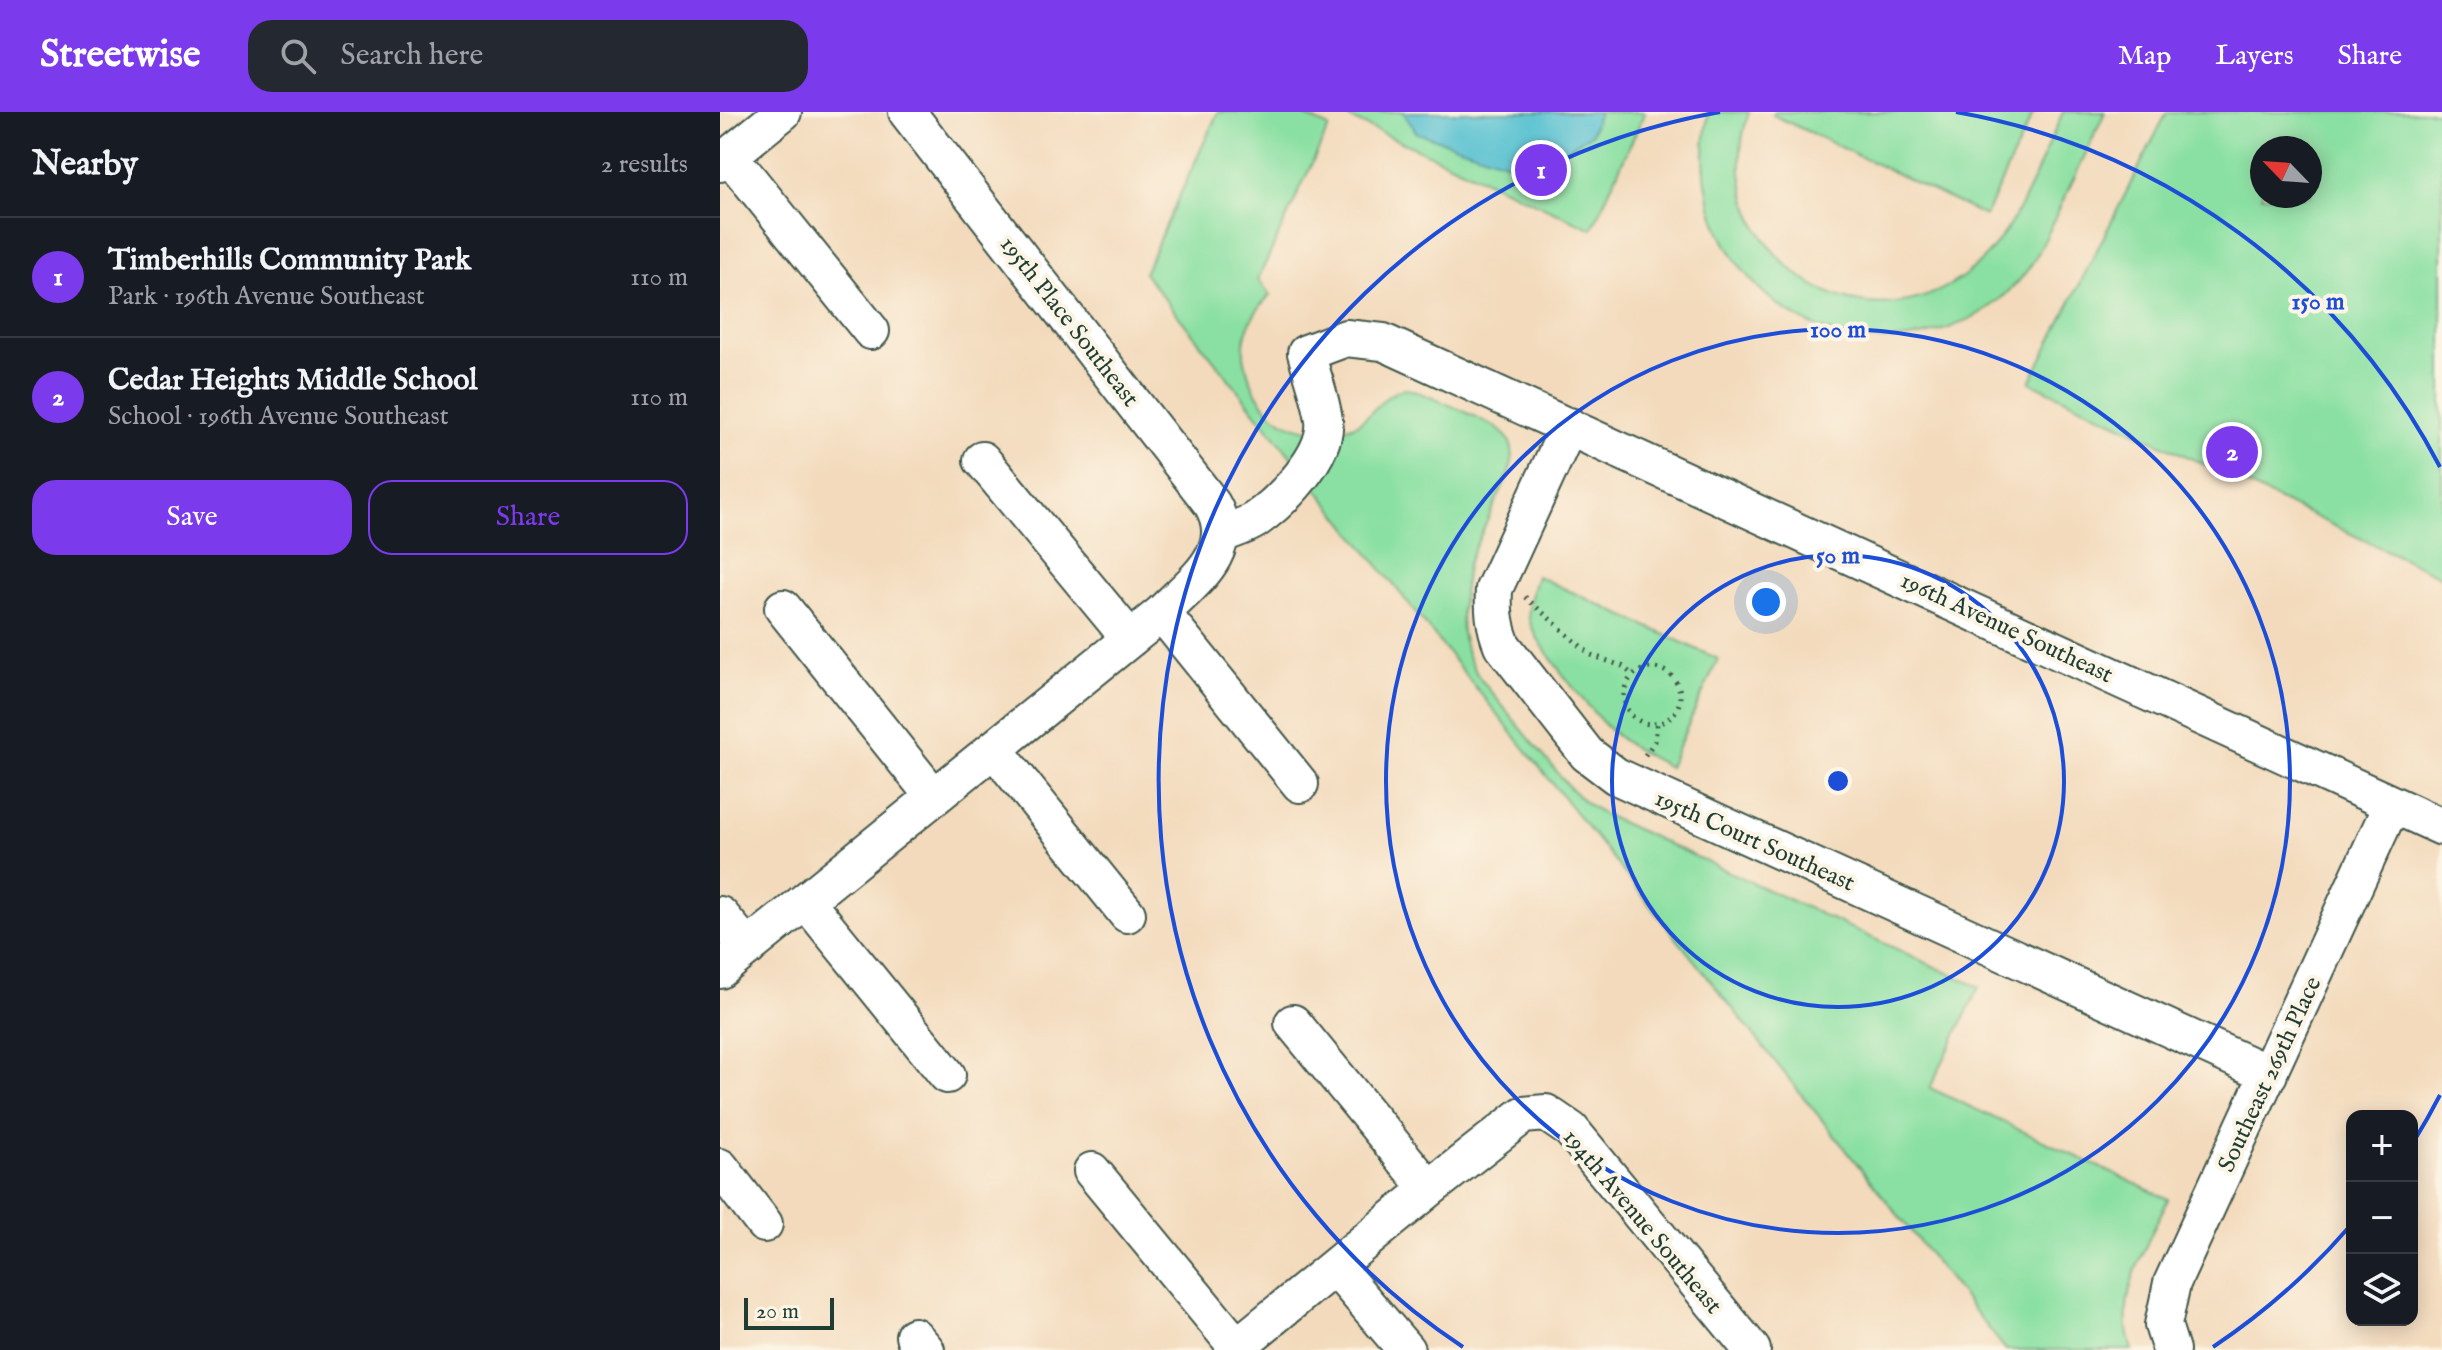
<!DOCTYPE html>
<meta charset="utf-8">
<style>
body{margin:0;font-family:"IM FELL English",serif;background:#242831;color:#f1f3f6}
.controls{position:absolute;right:24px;bottom:24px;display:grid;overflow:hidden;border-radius:16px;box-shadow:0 4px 20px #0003}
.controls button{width:72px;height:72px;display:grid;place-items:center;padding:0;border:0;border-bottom:2px solid #363941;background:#171b24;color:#f1f3f6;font:40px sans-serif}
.compass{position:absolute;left:1530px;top:24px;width:72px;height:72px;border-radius:50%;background:#171b24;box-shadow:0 4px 20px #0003;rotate:295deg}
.scale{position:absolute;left:24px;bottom:20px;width:90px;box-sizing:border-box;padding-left:8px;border:4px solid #1f3d34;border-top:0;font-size:22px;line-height:28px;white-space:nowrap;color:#1f3d34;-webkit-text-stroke:6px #fcf5e5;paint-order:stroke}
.you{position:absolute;left:1046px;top:490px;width:28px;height:28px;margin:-20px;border:6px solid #fff;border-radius:50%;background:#1a73e8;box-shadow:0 0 0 12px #1a73e833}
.badge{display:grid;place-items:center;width:52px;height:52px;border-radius:50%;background:#7c3aed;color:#fff;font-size:26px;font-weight:700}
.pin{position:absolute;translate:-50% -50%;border:4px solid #fff;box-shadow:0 2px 8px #0006}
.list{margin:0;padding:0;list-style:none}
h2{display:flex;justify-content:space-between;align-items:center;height:104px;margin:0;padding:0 32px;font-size:34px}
h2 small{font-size:26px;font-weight:400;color:#9ea1a6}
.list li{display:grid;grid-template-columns:52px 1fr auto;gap:24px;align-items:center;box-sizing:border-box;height:120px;padding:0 32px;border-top:2px solid #363941}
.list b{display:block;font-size:30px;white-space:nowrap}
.list p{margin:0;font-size:26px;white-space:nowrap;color:#9ea1a6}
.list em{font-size:26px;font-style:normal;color:#9ea1a6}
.actions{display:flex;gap:16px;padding:24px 32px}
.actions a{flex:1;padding:18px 0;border:2px solid #7c3aed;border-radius:24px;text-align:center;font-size:28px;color:#7c3aed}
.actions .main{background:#7c3aed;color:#fff}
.icon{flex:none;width:44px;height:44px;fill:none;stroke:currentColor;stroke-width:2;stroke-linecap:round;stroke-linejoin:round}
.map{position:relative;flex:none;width:1722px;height:1238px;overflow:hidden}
header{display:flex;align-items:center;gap:48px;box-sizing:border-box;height:112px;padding:0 40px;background:#7c3aed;color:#fff}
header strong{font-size:38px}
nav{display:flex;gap:44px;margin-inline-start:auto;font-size:28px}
.search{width:560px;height:72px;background:#242831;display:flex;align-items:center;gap:20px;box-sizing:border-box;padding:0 28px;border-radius:24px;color:#9ea1a6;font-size:30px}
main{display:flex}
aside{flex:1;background:#171b24}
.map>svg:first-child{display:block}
.green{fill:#8ae0a2;stroke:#548e6b;stroke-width:2;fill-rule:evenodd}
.water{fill:#56c1d1;stroke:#3a7f82;stroke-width:2}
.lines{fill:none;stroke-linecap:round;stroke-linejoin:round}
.minor-casing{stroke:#3f5548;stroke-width:40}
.path{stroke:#3f5548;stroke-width:5;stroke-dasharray:2 6;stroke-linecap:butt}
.minor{stroke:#fff;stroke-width:36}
.ring{fill:none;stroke:#1d4ed8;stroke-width:4}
.labels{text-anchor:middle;stroke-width:8;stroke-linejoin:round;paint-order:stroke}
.street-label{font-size:24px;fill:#1f3d34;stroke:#fcf5e5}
.centre{fill:#1d4ed8;stroke:#fcf5e5;stroke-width:4}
.ring-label{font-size:24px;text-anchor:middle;font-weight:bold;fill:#1d4ed8;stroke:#fcf5e5;stroke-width:8;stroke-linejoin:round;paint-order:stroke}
</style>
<header>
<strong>Streetwise</strong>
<div class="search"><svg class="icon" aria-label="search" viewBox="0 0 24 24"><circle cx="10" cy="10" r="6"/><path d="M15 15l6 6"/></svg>Search here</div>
<nav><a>Map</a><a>Layers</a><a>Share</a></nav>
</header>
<main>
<aside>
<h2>Nearby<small>2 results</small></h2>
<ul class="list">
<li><span class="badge">1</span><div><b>Timberhills Community Park</b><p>Park · 196th Avenue Southeast</p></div><em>110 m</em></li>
<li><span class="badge">2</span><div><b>Cedar Heights Middle School</b><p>School · 196th Avenue Southeast</p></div><em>110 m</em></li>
</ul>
<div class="actions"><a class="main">Save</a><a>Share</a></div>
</aside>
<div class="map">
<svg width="1722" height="1238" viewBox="0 0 1722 1238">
<rect width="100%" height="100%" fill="#fcf5e5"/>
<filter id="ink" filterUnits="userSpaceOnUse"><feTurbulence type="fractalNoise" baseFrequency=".0125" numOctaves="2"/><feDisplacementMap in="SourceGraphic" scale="16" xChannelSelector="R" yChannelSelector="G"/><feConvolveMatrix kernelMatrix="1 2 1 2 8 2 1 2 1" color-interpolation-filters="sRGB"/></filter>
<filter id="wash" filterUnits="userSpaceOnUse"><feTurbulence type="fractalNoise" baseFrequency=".006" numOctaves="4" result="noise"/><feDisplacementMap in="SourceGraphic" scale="32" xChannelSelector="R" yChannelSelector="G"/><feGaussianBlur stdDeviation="1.8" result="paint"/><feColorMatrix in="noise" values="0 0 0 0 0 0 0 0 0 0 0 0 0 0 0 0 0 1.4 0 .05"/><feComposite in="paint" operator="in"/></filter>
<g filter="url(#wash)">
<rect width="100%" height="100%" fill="#f3dabc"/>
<path class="green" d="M498,0H576L609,15L538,167L550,183C532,201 518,227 526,254C537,295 559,317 601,319C613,319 627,317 637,312C654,302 665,279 685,277C694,276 770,310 779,318C783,321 789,327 790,331C795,341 792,351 789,361L747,453L741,499L742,521L747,542L758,564L850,676L866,691L885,703L1259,875L1210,976L1448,1087C1427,1133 1393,1186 1412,1238H1286L424,161Z
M616,0H925L872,117Z
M989,0H1029C985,127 1124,243 1238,168C1294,131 1316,59 1343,0H1385C1371,31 1356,62 1341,93C1327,123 1316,153 1292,176C1273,196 1246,211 1220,219C1080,262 958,139 989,0Z
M1055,0H1314L1265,104L1053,3Z
M1447,0H1722V465L1310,270ZM1542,36H1590V84H1542Z
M817,464L998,547L949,655C926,643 904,632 886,614C868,595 814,530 809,507C807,493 813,477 817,464Z"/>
<path class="water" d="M683,0H879L871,22L812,59L697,21Z"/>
</g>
<g filter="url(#ink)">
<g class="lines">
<defs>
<path id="minor" d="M9,43L151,219
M0,51L63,0
M849,314L774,477C773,497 774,514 782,533L867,642L896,664L1549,962
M262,348L410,527
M500,423C511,418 524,415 535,408C562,389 608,343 604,308C601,286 592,262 586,241L626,226L663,230L1722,715
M63,496L214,685
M442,501L580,672
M274,637L407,802
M86,789L227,963
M0,803L28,836
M0,858L442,501C472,470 519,439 492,392L187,0
M573,911L709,1077
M0,1055L44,1112
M372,1059L517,1235
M615,1155L686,1238
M194,1224L206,1238
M513,1238L709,1077L803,1003L826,1001L851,1018L1032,1238
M1451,1238L1443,1213L1452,1171L1672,692"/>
</defs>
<use href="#minor" class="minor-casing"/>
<path class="path" d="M805,485L871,543L902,554L913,563
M904 584a28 28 0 1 1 56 0a28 28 0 1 1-56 0Z
M925,643L935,629L937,612"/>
<use href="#minor" class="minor"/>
</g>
</g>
<g class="ring">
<circle cx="1118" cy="669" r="226"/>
<circle cx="1118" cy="669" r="452"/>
<path d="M1720 983A679 679 0 0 1 1694 1029M1630 1114A679 679 0 0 1 1493 1235M743 1235A679 679 0 0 1 1000 0M1236 0A679 679 0 0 1 1720 355"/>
</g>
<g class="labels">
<g class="street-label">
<text transform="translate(350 209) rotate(52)" y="8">195th Place Southeast</text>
<text transform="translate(1287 515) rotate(25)" y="8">196th Avenue Southeast</text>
<text transform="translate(1035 728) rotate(24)" y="8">195th Court Southeast</text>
<text transform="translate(1549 962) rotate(-65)" y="8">Southeast 269th Place</text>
<text transform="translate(923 1109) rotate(50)" y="8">194th Avenue Southeast</text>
</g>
</g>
<circle cx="1118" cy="669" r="12" class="centre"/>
<g class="ring-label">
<text x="1598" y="197">150 m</text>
<text x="1118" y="225">100 m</text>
<text x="1118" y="451">50 m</text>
</g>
</svg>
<div class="controls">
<button>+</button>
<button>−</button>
<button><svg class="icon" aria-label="layers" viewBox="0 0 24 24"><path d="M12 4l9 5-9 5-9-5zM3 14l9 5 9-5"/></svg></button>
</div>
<svg class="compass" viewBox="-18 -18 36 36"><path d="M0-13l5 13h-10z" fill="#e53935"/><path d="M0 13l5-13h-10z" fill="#9ea1a6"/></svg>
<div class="scale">20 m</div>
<div class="you"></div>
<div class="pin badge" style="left:821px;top:58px">1</div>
<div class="pin badge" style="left:1512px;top:340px">2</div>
</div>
</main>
